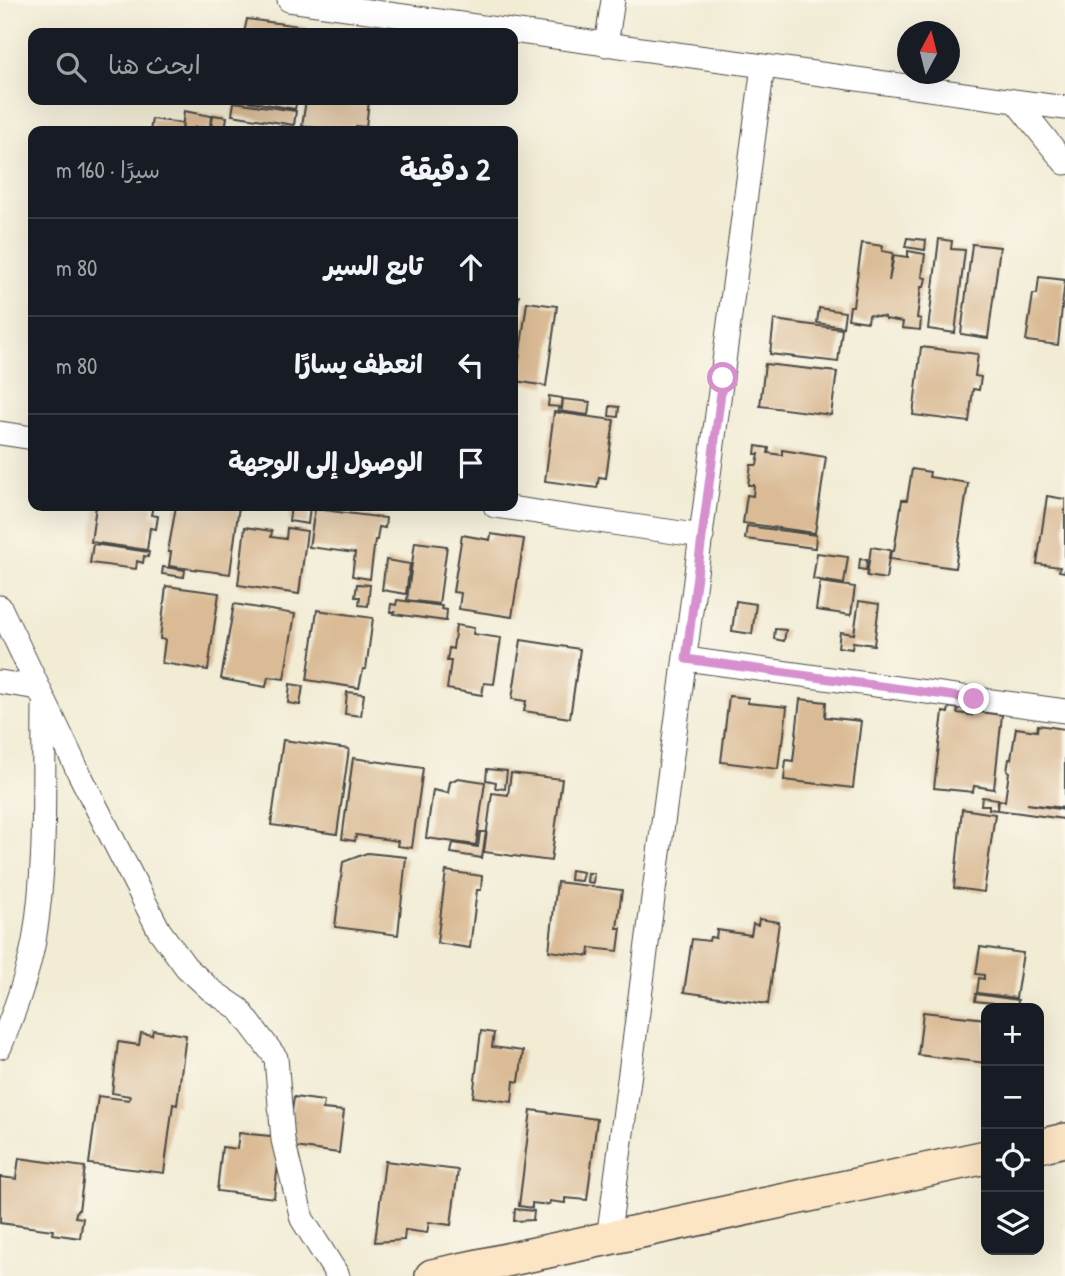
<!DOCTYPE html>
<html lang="ar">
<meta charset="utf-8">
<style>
body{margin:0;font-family:"Patrick Hand","Playpen Sans Arabic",sans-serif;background:#242831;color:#f1f3f6;direction:rtl}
.controls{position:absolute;right:21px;bottom:21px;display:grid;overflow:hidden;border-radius:14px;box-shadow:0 7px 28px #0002}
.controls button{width:63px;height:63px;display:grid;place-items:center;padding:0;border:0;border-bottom:2px solid #363941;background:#171b24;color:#f1f3f6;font:35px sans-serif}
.compass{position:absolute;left:897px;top:21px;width:63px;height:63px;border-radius:50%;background:#171b24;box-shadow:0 7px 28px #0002;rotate:7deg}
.stop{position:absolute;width:21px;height:21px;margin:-16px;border:5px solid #d690ce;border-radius:50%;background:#fff}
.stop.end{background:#d690ce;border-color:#fff;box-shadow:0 2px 7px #0008}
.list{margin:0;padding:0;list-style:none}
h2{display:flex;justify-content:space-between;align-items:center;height:91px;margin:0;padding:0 28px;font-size:30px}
h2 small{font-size:23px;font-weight:400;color:#9ea1a6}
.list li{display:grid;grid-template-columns:46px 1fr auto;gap:21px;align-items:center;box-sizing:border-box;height:98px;padding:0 28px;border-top:2px solid #363941}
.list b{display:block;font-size:26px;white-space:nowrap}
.list em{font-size:23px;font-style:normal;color:#9ea1a6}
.icon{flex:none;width:38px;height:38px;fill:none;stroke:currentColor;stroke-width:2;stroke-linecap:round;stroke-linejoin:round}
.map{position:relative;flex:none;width:1065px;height:1276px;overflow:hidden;direction:ltr}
.search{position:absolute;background:#171b24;box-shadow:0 7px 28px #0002;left:28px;top:28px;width:490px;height:77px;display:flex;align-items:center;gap:18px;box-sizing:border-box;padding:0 24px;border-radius:14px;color:#9ea1a6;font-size:26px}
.panel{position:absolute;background:#171b24;box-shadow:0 7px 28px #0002;left:28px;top:126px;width:490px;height:385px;border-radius:14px;direction:rtl}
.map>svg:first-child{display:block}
.building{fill:#dabb95}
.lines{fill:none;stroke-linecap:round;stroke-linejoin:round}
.street-casing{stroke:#494844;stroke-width:25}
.secondary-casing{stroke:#494844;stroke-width:36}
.street{stroke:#fff;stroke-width:23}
.secondary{stroke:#fce5c4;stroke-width:33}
.route{stroke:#d690ce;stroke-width:9}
</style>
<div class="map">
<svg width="1065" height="1276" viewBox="0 0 1065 1276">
<rect width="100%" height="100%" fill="#fbf7ec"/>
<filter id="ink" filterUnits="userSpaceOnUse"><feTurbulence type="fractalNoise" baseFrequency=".0143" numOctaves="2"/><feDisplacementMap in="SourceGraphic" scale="14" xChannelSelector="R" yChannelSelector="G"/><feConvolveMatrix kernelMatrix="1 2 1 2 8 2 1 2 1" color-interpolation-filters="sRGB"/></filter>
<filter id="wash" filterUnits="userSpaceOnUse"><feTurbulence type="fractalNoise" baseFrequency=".00686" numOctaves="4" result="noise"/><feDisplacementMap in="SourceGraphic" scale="28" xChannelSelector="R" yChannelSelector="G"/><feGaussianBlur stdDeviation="1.57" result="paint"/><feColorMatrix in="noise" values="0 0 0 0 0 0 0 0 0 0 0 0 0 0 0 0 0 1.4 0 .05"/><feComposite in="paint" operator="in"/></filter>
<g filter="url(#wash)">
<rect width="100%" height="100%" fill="#f2ecd5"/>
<g id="blocks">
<path class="building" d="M247,19L307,27L306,33H244Z
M241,100H297L295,109Z
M306,100H369L366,127L356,126V131H341L302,126Z
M234,102L296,111L294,125L232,115Z
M184,111L211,116L210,128L194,127L211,129L213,115L227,117L225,130L182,131Z
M152,119L183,123L182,131H150Z
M279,126L296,128V131H278Z
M907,238L926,240L925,250L905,247Z
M939,239L952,241L951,249L965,250L955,333L928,329Z
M862,243L883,246L882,251L893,253L889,281L894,255L908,257V251L925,254L922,277L926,278L924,287H921L917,318L921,319L920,330L902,328L903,322L885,319V317L869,315L868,322L848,319L850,306H853Z
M972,244L1000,247L988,338L961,334Z
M1039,277L1065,280L1058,345L1026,341L1033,294H1037Z
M513,296H519L514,331H513Z
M527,302L557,306L546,386L516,381Z
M819,308L845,312L843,327L817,323Z
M774,320L842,329L838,362L770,354Z
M921,347L978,354L975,376L981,377L979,390L973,389L969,422L913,415Z
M765,364L837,372L831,415L760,406Z
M549,396L562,398L561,407L548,406Z
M563,399L590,402L588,415L558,411V408L562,409Z
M610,406L619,407L618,417L609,416Z
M554,412L614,420L606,478L599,477L597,488L545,481Z
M756,446L769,448L768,453L782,455V450L826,457L815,533L743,523L747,495L753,496L754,485H748L751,465H757L759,454H755Z
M912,469L930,472L929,477L968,483L955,568L890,559L891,551H894L902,500H907Z
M1047,496L1065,499V572L1059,571L1060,567L1037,564Z
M96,506H153L151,515L158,516L156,529L150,528L147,550L91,542Z
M176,506H239L230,574L169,566L171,552H168Z
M291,506H310L308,524L289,521Z
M315,509L386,518L385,528L379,527L377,540H375L370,579L352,576L355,553L309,547Z
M747,526L816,535L815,548L745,539Z
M245,527L272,531L271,537L286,539L287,528L307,531L299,594L238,585Z
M491,534L524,539L512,617L459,609L461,593L453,592L462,535L490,540Z
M415,542L447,546L439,604L407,600Z
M93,544L149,552L148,557L144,556L143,563L137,561L136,569L90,563Z
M871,547L890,550L886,579L867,576Z
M817,553L848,557L844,584L813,579Z
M860,559L867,560L866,570L859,569Z
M386,560L410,564L406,594L382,590Z
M163,567L185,570L184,577L162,574Z
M820,582L855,587L851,615L816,610Z
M357,584L370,585L368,606L359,605L360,597H355Z
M166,586L219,593L208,670L162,663L165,640L160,639Z
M397,600L442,606L441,609L447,610L446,621L394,614L395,612H390L391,604L396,605Z
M736,601L756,604L752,634L732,631Z
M859,601L879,604L874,645L853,642L852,649L838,647L840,632L854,634Z
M234,604L295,614L284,679L268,677L266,687L221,679Z
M317,610L373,618L366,669H363L359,688L307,680Z
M456,625L474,628L473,634L501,638L494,684L484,683L482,695L447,689L451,661H447L449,648L453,649Z
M775,629L786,630L784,641L774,639Z
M521,640L580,649L570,718L524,711L526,701L512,699Z
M290,684L303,686L300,705L288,703Z
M347,692L364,694L361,716L345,714Z
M729,696L748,698V703L787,707L783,744H781L778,769L721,762Z
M800,699L826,702L825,717L861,721L853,788L784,780L786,760L793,761Z
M949,707L958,709L957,713L972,715V711L1002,715L994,789L974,786L973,792L934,788L943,712L948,713Z
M1038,725L1065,729V808L1027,804L1065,810L1064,819L998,810L999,800L1005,801L1009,772L1007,771L1009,759H1011L1016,728L1037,731Z
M283,740L349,749L337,834L271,825Z
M353,758L423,768L412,848L397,846L398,841L356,835L355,841L342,839Z
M487,769L507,771L505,789L495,788L496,782L486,780Z
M511,773L562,779L551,861L484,852L492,793L508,795Z
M458,778L485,782L476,845L426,838L433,790L448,793L450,782Z
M982,797L998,799L997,810L989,809V805H981Z
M962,809L995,814L984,892L954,888Z
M480,832H486L482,858L451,853L453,843L478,847Z
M367,853L406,857L398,935L335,927L343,862Z
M571,870L583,872L581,881L570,880Z
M446,871L482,876L481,890H477L470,948L437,943Z
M588,873H594L593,883L587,882Z
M557,882L622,890L617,928H621L618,951L590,948L589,956L549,951Z
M759,919L779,922L768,1004L684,992L692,939L709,941L710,937L716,938L717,930L751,935L753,924L758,925Z
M980,947L1023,953L1016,998L977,993L979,978L984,979V975L976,974Z
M976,994L1018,1000L1017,1008H999L993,1007V1003L975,1001Z
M923,1012L986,1019V1063L918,1055Z
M153,1030L186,1035L177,1105L173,1104L164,1173L89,1164L98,1096L129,1100L130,1096L112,1093L118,1042L139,1045L141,1033L152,1035Z
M481,1031L494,1033L492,1047L523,1051L519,1082L514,1081L512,1102L473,1097Z
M294,1097L324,1101L323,1109L344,1111L339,1153L287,1146Z
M531,1110L597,1119L587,1200L565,1198V1203L550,1201L549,1205L532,1203V1208L519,1206Z
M239,1133L281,1137L274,1198L217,1191L222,1147L237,1149Z
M19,1158L85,1167L79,1210H77L75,1217L83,1218L80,1238L52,1234L53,1230L0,1223V1177L16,1179Z
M385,1161L458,1170L451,1225L429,1222L427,1233L405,1230L404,1240L375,1242Z
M515,1209L534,1211L533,1220L514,1221Z"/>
</g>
</g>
<g filter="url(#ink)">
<use href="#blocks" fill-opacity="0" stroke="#494844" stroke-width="2"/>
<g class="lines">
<defs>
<path id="street" d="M289,0L1065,108
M606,45L613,0
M1016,102L1065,163
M0,433L33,438
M495,506L702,536
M0,607L79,773L159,930L186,967L211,990L239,1009L276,1058L283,1140L302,1219L338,1276
M686,659L1065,711
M0,682L38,688
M0,1047C14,1013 27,978 34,941C47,864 43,784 44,707
M608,1239L763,66"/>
<path id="secondary" d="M1039,1146L1065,1140
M432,1276L986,1157"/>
</defs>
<use href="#street" class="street-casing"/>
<use href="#secondary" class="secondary-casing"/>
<use href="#street" class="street"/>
<use href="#secondary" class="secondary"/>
</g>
</g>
<g class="lines" filter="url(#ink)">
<path class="route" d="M723,378L686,659L974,699"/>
</g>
</svg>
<div class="controls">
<button>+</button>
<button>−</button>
<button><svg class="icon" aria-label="locate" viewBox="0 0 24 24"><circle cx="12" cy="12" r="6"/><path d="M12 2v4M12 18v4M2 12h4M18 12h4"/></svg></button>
<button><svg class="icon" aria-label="layers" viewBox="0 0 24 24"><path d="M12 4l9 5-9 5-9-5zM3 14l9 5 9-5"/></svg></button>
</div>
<svg class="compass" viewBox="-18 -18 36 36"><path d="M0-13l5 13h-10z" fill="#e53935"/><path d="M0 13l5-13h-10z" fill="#9ea1a6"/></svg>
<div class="stop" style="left:723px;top:378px"></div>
<div class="stop end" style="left:974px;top:699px"></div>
<div class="search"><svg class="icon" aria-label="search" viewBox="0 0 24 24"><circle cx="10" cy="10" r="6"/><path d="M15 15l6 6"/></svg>ابحث هنا</div>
<section class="panel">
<h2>2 دقيقة<small>سيرًا · 160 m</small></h2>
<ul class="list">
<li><svg class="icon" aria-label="ahead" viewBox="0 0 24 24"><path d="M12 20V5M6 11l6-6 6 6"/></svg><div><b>تابع السير</b></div><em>80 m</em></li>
<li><svg class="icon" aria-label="left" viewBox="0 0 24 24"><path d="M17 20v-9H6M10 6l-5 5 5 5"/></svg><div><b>انعطف يسارًا</b></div><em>80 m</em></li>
<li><svg class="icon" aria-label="arrive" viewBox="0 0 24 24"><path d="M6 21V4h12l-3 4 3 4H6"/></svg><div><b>الوصول إلى الوجهة</b></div></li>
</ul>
</section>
</div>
